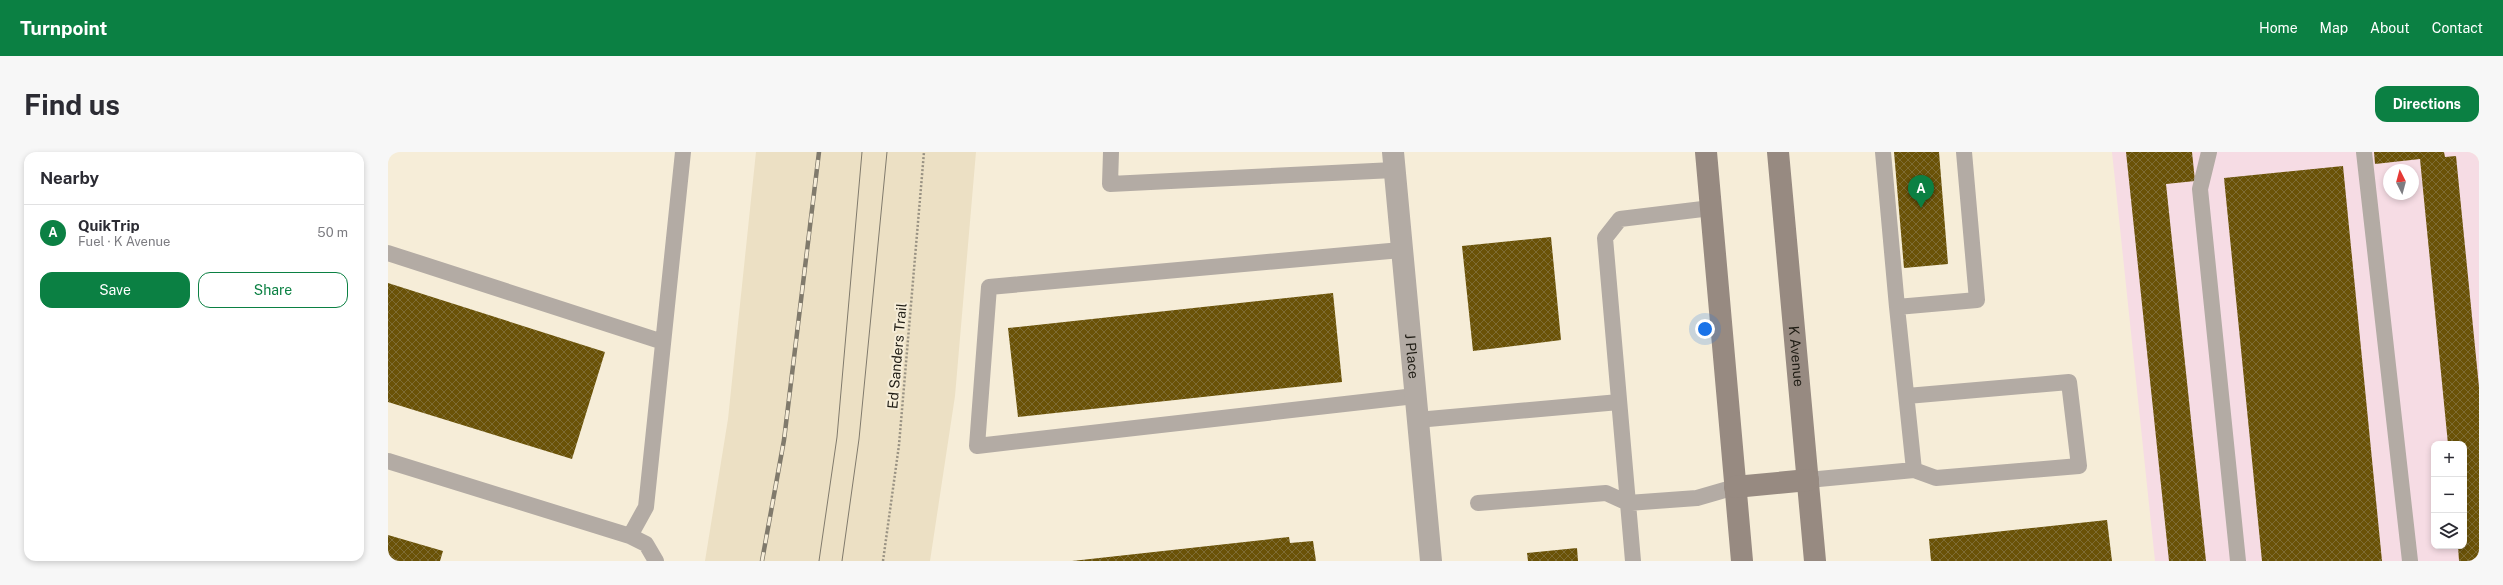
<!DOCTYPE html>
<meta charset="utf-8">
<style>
body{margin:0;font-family:"Public Sans",sans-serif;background:#f7f7f7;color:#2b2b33}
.controls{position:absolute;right:12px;bottom:12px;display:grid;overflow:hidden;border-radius:8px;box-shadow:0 2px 6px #0003}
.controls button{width:36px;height:36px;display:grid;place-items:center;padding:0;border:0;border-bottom:1px solid #e1e1e2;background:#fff;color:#2b2b33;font:20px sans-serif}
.compass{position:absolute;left:1995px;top:12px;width:36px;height:36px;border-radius:50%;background:#fff;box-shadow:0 2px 6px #0003;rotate:354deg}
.you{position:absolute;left:1317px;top:177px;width:14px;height:14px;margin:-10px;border:3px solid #fff;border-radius:50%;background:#1a73e8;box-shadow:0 0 0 6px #1a73e833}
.badge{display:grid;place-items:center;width:26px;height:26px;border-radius:50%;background:#0b8043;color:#fff;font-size:13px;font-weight:700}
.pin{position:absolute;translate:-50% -33px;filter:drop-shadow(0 1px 2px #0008)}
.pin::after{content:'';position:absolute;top:21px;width:14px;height:12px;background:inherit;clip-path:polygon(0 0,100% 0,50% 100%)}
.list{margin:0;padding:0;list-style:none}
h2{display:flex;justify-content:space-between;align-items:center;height:52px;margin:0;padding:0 16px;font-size:17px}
h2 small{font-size:13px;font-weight:400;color:#7c7c81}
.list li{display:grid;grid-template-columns:26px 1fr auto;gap:12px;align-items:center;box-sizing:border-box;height:56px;padding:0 16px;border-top:1px solid #e1e1e2}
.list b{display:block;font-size:15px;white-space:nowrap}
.list p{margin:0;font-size:13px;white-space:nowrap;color:#7c7c81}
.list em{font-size:13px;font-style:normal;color:#7c7c81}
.actions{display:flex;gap:8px;padding:12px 16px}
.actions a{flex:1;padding:9px 0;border:1px solid #0b8043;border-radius:12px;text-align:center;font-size:14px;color:#0b8043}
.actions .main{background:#0b8043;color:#fff}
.icon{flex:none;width:22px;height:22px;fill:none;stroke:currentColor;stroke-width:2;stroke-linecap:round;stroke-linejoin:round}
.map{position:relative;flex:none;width:2091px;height:409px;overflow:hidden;border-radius:12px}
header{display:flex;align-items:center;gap:24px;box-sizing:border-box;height:56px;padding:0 20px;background:#0b8043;color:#fff}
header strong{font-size:19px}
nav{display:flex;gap:22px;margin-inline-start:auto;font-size:14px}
.intro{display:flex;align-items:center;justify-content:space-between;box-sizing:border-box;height:96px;padding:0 24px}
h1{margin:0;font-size:28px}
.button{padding:10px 18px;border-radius:12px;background:#0b8043;color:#fff;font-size:14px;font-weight:700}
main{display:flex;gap:24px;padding:0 24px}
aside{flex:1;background:#fff;border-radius:12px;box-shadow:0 2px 6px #0003}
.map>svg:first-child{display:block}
.built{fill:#ece0c4}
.industrial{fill:#f6dce4;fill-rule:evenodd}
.building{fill:url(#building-cross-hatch)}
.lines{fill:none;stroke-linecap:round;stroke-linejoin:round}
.path{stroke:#999283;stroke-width:2.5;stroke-dasharray:2 2;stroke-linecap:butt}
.lane{stroke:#b3aba4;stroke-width:16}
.street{stroke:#b3aba4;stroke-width:22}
.secondary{stroke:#978a81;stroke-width:22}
.tram{stroke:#807a6c;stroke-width:1}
.rail-casing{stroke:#807a6c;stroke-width:4.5}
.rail{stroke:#f6edd8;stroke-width:3;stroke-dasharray:9;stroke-linecap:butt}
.labels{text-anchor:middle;stroke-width:4;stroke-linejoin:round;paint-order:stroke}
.street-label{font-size:14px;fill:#201d15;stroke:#f6edd8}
</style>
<header>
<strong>Turnpoint</strong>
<nav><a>Home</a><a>Map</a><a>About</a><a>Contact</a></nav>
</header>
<div class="intro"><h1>Find us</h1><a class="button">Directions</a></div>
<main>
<aside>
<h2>Nearby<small></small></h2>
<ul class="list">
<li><span class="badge">A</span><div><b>QuikTrip</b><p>Fuel · K Avenue</p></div><em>50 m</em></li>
</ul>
<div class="actions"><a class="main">Save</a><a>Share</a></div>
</aside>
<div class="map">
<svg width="2091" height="409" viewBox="0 0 2091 409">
<defs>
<pattern id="building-cross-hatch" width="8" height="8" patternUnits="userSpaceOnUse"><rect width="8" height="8" fill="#6a5207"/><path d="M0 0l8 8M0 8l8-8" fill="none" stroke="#7e6c34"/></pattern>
</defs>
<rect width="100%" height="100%" fill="#f6edd8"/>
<path class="built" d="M368,0H588L567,244L542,409H317L340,267Z"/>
<path class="industrial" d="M1724,0H2091V409H1767ZM2001,18H2025V42H2001ZM2046,292H2076V394H2046Z"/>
<path class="building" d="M1506,0H1551L1560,112L1516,116Z
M1738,0H1804L1807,29L1778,32L1818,409H1781Z
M1986,0H2056L2057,5L2068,4L2091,235V409H2071L2070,394H2076V292H2060L2032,7L1987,12Z
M1955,14L1994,409H1874L1836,26Z
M1163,85L1173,188L1085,199L1074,94Z
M0,131L217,200L184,307L0,250Z
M945,141L954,230L630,265L620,176Z
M1719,368L1724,409H1543L1541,387Z
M0,383L55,399L52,409H0Z
M901,385L902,391L925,389L928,409H684Z
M1189,396L1190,409H1140L1139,401Z"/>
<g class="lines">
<path class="path" d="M495,409L511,293L536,0"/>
<path class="lane" d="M723,0L722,32L1006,18
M1495,0L1509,155
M1821,0L1812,37L1850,409
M1976,0L2022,409
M1013,98L601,135L589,294L1027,244
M0,101L275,190
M1519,244L1681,230L1691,314L1548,326L1526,318L1509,155L1589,148L1576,0
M1029,268L1231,250
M0,309L242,384L258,392L268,409
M1420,328L1526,318
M1090,351L1218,341L1240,351L1309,346L1347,335
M242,384L258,355L295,0
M1245,409L1217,86L1232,67L1323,56"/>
<path class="street" id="s1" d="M1005,0L1043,409"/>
<g class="secondary">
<path d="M1318,0L1354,409"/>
<path id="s2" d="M1390,0L1427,409"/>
<path d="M1347,335L1420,328"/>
</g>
<path class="tram" d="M431,409L449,285L474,0
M454,409L471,287L499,0"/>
<defs>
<path id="rail" d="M374,409L396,288L431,0"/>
</defs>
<use href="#rail" class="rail-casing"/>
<use href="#rail" class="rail"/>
</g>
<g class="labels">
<g class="street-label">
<text transform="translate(509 204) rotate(-85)" y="5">Ed Sanders Trail</text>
<text dy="5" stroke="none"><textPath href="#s1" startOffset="205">J Place</textPath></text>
<text dy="5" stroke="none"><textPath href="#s2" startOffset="205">K Avenue</textPath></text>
</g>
</g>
</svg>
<div class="controls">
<button>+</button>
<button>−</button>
<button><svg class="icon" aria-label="layers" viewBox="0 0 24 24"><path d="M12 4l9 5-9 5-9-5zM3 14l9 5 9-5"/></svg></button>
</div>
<svg class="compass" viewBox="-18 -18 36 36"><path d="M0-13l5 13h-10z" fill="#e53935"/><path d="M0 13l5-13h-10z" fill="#7c7c81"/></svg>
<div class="you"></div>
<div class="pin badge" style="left:1533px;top:56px">A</div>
</div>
</main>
